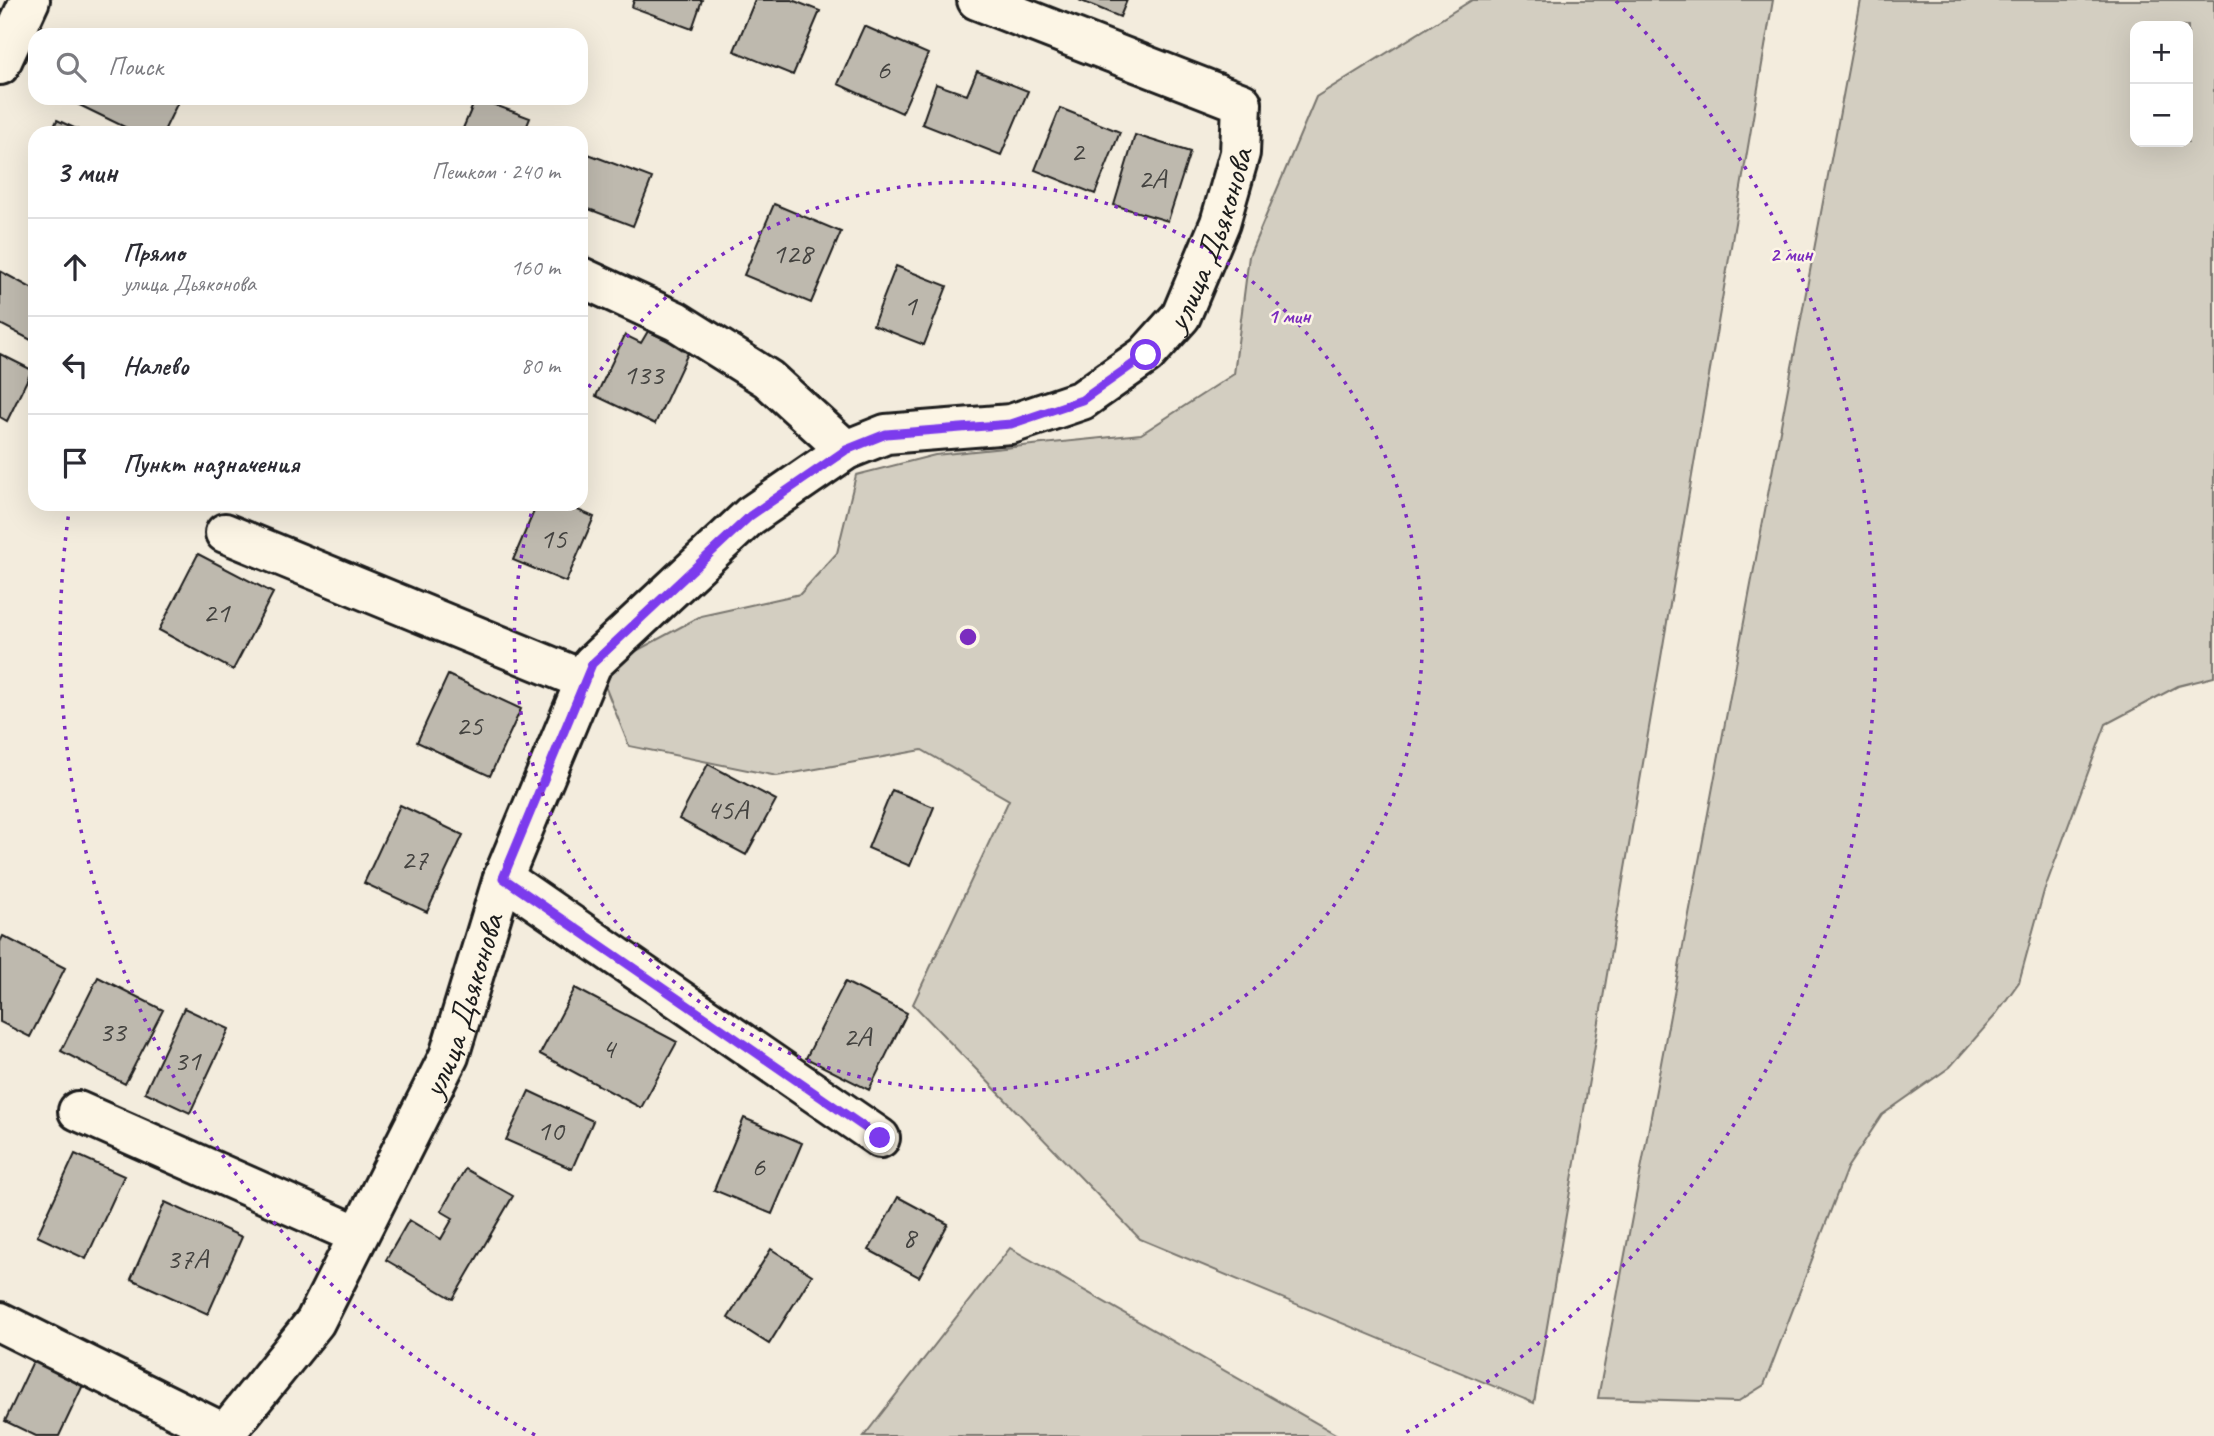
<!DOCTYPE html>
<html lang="ru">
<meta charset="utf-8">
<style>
body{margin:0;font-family:Caveat,sans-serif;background:#f7f7f7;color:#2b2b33}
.controls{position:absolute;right:21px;top:21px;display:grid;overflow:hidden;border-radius:14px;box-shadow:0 7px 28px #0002}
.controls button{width:63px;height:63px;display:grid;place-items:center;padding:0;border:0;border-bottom:2px solid #e1e1e2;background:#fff;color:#2b2b33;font:35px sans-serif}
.stop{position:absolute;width:21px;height:21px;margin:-16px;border:5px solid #7c3aed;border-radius:50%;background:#fff}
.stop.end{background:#7c3aed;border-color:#fff;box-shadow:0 2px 7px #0008}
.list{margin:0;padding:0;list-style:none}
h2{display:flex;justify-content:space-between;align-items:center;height:91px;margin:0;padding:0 28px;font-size:30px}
h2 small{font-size:23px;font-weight:400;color:#7c7c81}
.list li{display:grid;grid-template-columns:46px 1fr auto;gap:21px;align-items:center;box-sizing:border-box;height:98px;padding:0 28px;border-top:2px solid #e1e1e2}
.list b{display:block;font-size:26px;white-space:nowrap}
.list p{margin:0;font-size:23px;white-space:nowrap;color:#7c7c81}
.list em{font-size:23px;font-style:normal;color:#7c7c81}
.icon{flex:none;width:38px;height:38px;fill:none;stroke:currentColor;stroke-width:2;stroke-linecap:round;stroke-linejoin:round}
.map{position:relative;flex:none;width:2214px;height:1436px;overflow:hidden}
.search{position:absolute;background:#fff;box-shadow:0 7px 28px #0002;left:28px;top:28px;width:560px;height:77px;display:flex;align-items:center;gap:18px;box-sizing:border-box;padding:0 24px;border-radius:21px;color:#7c7c81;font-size:26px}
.panel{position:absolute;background:#fff;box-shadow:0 7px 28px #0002;left:28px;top:126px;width:560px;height:385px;border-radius:21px}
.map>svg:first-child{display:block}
.green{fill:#d3cec1;stroke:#78756e;stroke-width:2;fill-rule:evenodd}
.building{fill:#beb9ae;stroke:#1c1c1c;stroke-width:2}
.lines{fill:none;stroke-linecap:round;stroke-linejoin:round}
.minor-casing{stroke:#1c1c1c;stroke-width:44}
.major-casing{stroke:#1c1c1c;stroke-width:44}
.minor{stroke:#fcf5e5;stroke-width:38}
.major{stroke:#fcf5e5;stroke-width:38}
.route{stroke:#7c3aed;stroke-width:9}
.ring{fill:none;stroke:#7b2cbf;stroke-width:3.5;stroke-dasharray:3.5 7}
.labels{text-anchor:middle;stroke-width:5;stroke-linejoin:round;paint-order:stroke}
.number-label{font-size:30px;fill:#444340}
.street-label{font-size:33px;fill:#1c1c1c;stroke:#fcf5e5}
.centre{fill:#7b2cbf;stroke:#fcf5e5;stroke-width:3.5}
.ring-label{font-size:21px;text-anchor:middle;font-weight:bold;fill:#7b2cbf;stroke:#fcf5e5;stroke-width:5;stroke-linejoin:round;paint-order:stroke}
</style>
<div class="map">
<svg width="2214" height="1436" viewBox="0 0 2214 1436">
<rect width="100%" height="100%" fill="#f3ecdd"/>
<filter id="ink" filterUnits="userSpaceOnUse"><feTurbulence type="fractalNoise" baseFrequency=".0143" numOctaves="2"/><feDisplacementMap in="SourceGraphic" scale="14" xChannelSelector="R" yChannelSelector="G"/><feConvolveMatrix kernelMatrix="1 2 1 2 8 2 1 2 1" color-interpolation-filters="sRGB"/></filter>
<g filter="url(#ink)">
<path class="green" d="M1472,0H1773L1534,1403L1140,1239L913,1004L1009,800L922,750L777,776L629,746L599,671L701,616L800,594L837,553L856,475L935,455L1141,434L1234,374L1249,256L1316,97Z
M1861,0H2214V677L2178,686L2106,724L2044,891L2019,982L1994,1017L1950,1067L1882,1115L1847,1168L1764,1385L1737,1402L1598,1398ZM2135,26H2188V142H2135Z
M1010,1248L1339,1436H864Z"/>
<path class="building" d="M634,0H702L692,29L632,7Z
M755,0H792L820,11L793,75L734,51Z
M1079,0H1127L1120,17Z
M864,26L928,54L902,113L838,84Z
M977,71L1028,91L1001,155L922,124L936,84L967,95Z
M65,98H180L163,133H137Z
M476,98L530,118L524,133H461Z
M1060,108L1120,132L1095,194L1035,170Z
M57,120L85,133H51Z
M1135,135L1190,152L1168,221L1114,205Z
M583,152L652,178L633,226L581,206Z
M774,204L841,232L811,303L744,275Z
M896,266L947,286L924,345L873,325Z
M0,271L35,290V342L0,324Z
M581,295L590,300L581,318Z
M648,331L689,351L655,424L596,396L625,335L641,343Z
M0,354L32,370L7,421L0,417Z
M537,504H564L594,517L566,582L513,560Z
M198,554L273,593L233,670L159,630Z
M448,675L521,709L490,776L417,742Z
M708,764L776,800L746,855L679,819Z
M892,790L934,807L910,866L868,848Z
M400,805L463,835L427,912L364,883Z
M3,936L65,968L30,1037L0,1022V942Z
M98,977L163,1010L125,1084L61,1051Z
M845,982L907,1013L869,1090L806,1058Z
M575,988L677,1042L641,1108L540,1054Z
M184,1008L229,1029L190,1113L145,1092Z
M529,1091L593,1121L572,1169L506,1140Z
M744,1118L802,1143L772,1214L714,1190Z
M75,1154L124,1176L86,1259L37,1236Z
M465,1169L513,1196L453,1299L386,1260L409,1220L441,1239L453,1218L441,1211Z
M898,1197L948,1224L919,1277L869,1250Z
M165,1202L242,1237L208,1314L131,1279Z
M771,1249L812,1275L769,1344L728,1318Z
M34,1359L84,1383L59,1436H36L5,1421Z"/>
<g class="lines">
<defs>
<g id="minor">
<path d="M581,277L676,321L768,379L846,450"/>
<path d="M225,533L584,680"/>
<path d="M503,878L880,1138"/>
<path d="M78,1111L358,1235"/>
<path d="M0,1322L224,1433"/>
<path id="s1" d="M223,1436L315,1322L449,1056L503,878L592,664L750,516L846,450L886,434L1011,424L1082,400L1146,355L1181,316L1220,223L1240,153L1242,103L977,0"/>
</g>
<path id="major" d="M0,65L30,0"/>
</defs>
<use href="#minor" class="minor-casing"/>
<use href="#major" class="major-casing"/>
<use href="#minor" class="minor"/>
<use href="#major" class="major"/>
</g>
</g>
<g class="lines" filter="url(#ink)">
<path class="route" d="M880,1138L503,878L592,664L750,516L846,450L886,434L1011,424L1082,400L1146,355"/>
</g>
<g class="ring">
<path d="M583 396A454 454 0 1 1 534 504"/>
<path d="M535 1435A908 908 0 0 1 69 511M1616 1A908 908 0 0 1 1401 1435"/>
</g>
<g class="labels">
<g class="number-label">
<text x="883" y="79">6</text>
<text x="1077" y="161">2</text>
<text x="1152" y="188">2А</text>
<text x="792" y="263">128</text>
<text x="910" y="315">1</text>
<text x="643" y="384">133</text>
<text x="553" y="548">15</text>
<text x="216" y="622">21</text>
<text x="469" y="735">25</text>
<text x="727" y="819">45А</text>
<text x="414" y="869">27</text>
<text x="112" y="1041">33</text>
<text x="857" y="1046">2А</text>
<text x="608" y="1058">4</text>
<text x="187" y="1070">31</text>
<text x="550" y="1140">10</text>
<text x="758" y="1176">6</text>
<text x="909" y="1247">8</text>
<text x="187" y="1268">37А</text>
</g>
<g class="street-label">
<text dy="12" stroke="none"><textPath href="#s1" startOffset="1652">улица Дьяконова</textPath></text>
<text dy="12" stroke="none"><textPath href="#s1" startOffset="497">улица Дьяконова</textPath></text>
</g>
</g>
<circle cx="968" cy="637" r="10" class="centre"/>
<g class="ring-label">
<text x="1791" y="261">2 мин</text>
<text x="1289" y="323">1 мин</text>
</g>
</svg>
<div class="controls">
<button>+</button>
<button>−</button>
</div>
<div class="stop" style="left:1146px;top:355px"></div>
<div class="stop end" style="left:880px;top:1138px"></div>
<div class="search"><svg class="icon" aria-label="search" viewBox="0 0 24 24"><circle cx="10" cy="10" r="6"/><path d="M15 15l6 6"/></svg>Поиск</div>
<section class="panel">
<h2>3 мин<small>Пешком · 240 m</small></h2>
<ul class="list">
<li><svg class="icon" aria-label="ahead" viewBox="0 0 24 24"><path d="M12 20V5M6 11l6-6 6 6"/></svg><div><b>Прямо</b><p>улица Дьяконова</p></div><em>160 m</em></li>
<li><svg class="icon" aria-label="left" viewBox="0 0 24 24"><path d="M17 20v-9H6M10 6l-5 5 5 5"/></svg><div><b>Налево</b></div><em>80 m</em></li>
<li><svg class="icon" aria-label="arrive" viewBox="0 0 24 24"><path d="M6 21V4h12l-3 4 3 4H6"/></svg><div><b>Пункт назначения</b></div></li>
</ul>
</section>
</div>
